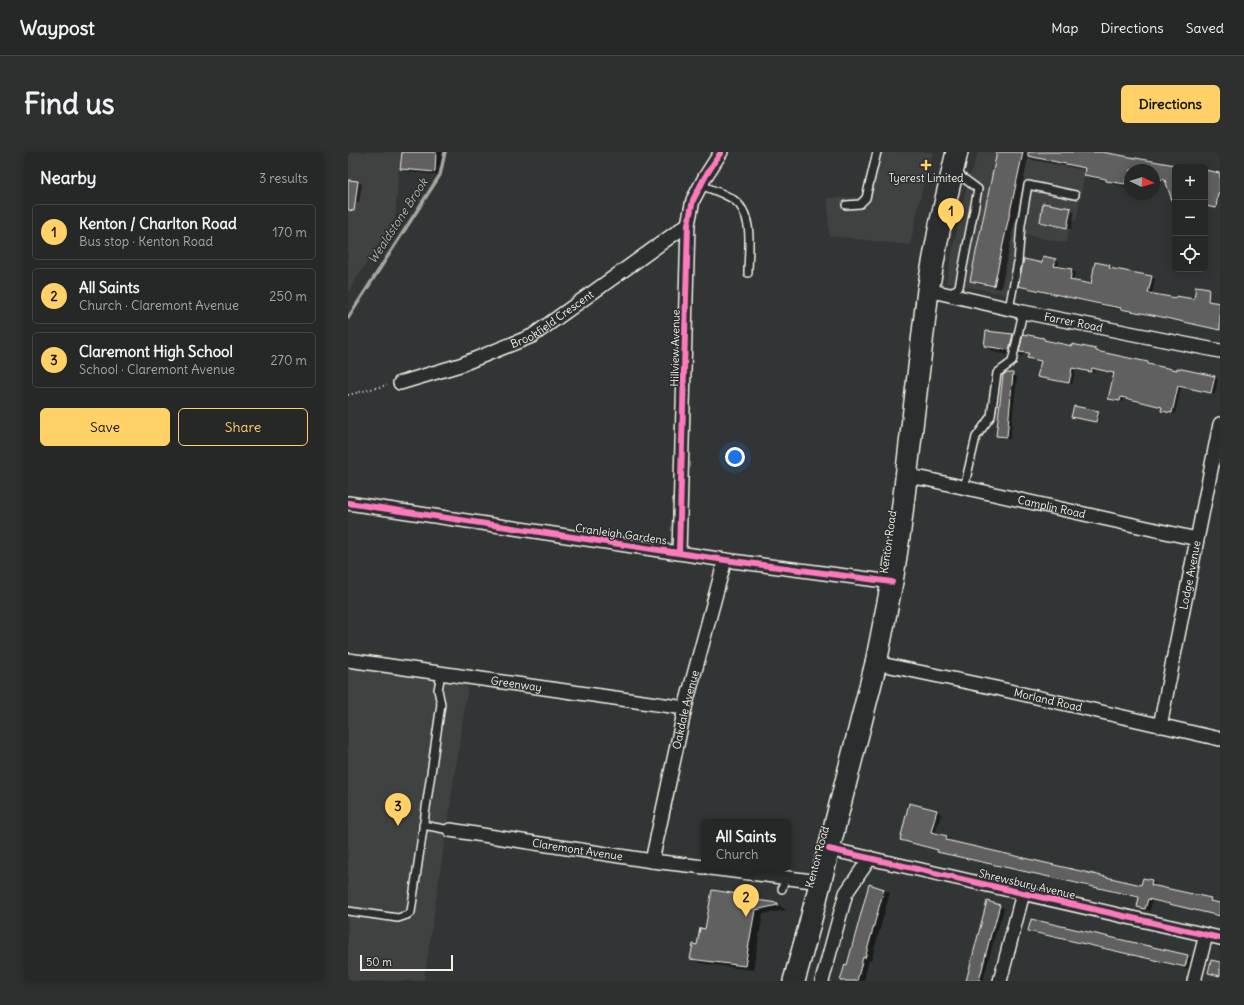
<!DOCTYPE html>
<meta charset="utf-8">
<style>
body{margin:0;font-family:Delius,sans-serif;background:#2e3030;color:#f1f3f6}
.controls{position:absolute;right:12px;top:12px;display:grid;overflow:hidden;border-radius:6px;box-shadow:0 2px 10px #0003}
.controls button{width:36px;height:36px;display:grid;place-items:center;padding:0;border:0;border-bottom:1px solid #424445;background:#262828;color:#f1f3f6;font:20px sans-serif}
.compass{position:absolute;left:776px;top:12px;width:36px;height:36px;border-radius:50%;background:#262828;box-shadow:0 2px 10px #0003;rotate:94deg}
.scale{position:absolute;left:12px;bottom:10px;width:93px;box-sizing:border-box;padding-left:4px;border:2px solid #f4f1e8;border-top:0;font-size:11px;line-height:14px;white-space:nowrap;color:#f4f1e8;-webkit-text-stroke:3px #2a2d2e;paint-order:stroke}
.you{position:absolute;left:387px;top:305px;width:14px;height:14px;margin:-10px;border:3px solid #fff;border-radius:50%;background:#1a73e8;box-shadow:0 0 0 6px #1a73e833}
.badge{display:grid;place-items:center;width:26px;height:26px;border-radius:50%;background:#ffd166;color:#111;font-size:13px;font-weight:700}
.pin{position:absolute;translate:-50% -33px;filter:drop-shadow(0 1px 2px #0008)}
.pin::after{content:'';position:absolute;top:21px;width:14px;height:12px;background:inherit;clip-path:polygon(0 0,100% 0,50% 100%)}
.popup{position:absolute;left:353px;top:667px;width:90px;height:52px;box-sizing:border-box;display:grid;place-content:center;border-radius:6px;background:#262828;filter:drop-shadow(0 1px 3px #0005);font-size:13px;white-space:nowrap;color:#a4a6a8}
.popup b{font-size:15px;color:#f1f3f6}
.popup::after{content:'';position:absolute;left:50%;top:100%;margin-left:-8px;border:8px solid transparent;border-top-color:#262828}
.list{margin:0;padding:0;list-style:none}
h2{display:flex;justify-content:space-between;align-items:center;height:52px;margin:0;padding:0 16px;font-size:17px}
h2 small{font-size:13px;font-weight:400;color:#a4a6a8}
.list li{display:grid;grid-template-columns:26px 1fr auto;gap:12px;align-items:center;box-sizing:border-box;height:56px;margin:0 8px 8px;padding:0 8px;border:1px solid #424445;border-radius:6px}
.list b{display:block;font-size:15px;white-space:nowrap}
.list p{margin:0;font-size:13px;white-space:nowrap;color:#a4a6a8}
.list em{font-size:13px;font-style:normal;color:#a4a6a8}
.actions{display:flex;gap:8px;padding:12px 16px}
.actions a{flex:1;padding:9px 0;border:1px solid #ffd166;border-radius:6px;text-align:center;font-size:14px;color:#ffd166}
.actions .main{background:#ffd166;color:#111}
.icon{flex:none;width:22px;height:22px;fill:none;stroke:currentColor;stroke-width:2;stroke-linecap:round;stroke-linejoin:round}
.map{position:relative;flex:none;width:872px;height:829px;overflow:hidden;border-radius:6px}
header{display:flex;align-items:center;gap:24px;box-sizing:border-box;height:56px;padding:0 20px;background:#262828;border-bottom:1px solid #424445}
header strong{font-size:19px}
nav{display:flex;gap:22px;margin-inline-start:auto;font-size:14px}
.intro{display:flex;align-items:center;justify-content:space-between;box-sizing:border-box;height:96px;padding:0 24px}
h1{margin:0;font-size:28px}
.button{padding:10px 18px;border-radius:6px;background:#ffd166;color:#111;font-size:14px;font-weight:700}
main{display:flex;gap:24px;padding:0 24px}
aside{flex:1;background:#262828;border-radius:6px;box-shadow:0 2px 10px #0003}
.map>svg:first-child{display:block}
.built{fill:#404242}
.shadow{fill:#0007}
.lines{fill:none;stroke-linecap:round;stroke-linejoin:round}
.stream{stroke:#a6a5a0;stroke-width:3.5}
.building{fill:#5f605f;stroke:#f4f1e8}
.service-casing{stroke:#f4f1e8;stroke-width:10}
.minor-casing{stroke:#f4f1e8;stroke-width:16}
.primary-casing{stroke:#f4f1e8;stroke-width:24}
.path{stroke:#f4f1e8;stroke-width:2;stroke-dasharray:1 3;stroke-linecap:butt}
.service{stroke:#2a2d2e;stroke-width:7}
.minor{stroke:#2a2d2e;stroke-width:13}
.primary{stroke:#2a2d2e;stroke-width:21}
.cycleway-casing{stroke:#2a2d2e;stroke-width:8}
.cycleway{stroke:#fd7abc;stroke-width:6}
.poi-dot{fill:#ffd166;stroke:#2a2d2e;stroke-width:1.5}
.labels{text-anchor:middle;stroke-width:3;stroke-linejoin:round;paint-order:stroke}
.poi-label{font-size:11px;fill:#f4f1e8;stroke:#2a2d2e}
.street-label{font-size:11px;fill:#f4f1e8;stroke:#2a2d2e}
.water-label{font-size:12px;font-style:italic;fill:#b3b2ac;stroke:#2a2d2e}
</style>
<header>
<strong>Waypost</strong>
<nav><a>Map</a><a>Directions</a><a>Saved</a></nav>
</header>
<div class="intro"><h1>Find us</h1><a class="button">Directions</a></div>
<main>
<aside>
<h2>Nearby<small>3 results</small></h2>
<ul class="list">
<li><span class="badge">1</span><div><b>Kenton / Charlton Road</b><p>Bus stop · Kenton Road</p></div><em>170 m</em></li>
<li><span class="badge">2</span><div><b>All Saints</b><p>Church · Claremont Avenue</p></div><em>250 m</em></li>
<li><span class="badge">3</span><div><b>Claremont High School</b><p>School · Claremont Avenue</p></div><em>270 m</em></li>
</ul>
<div class="actions"><a class="main">Save</a><a>Share</a></div>
</aside>
<div class="map">
<svg width="872" height="829" viewBox="0 0 872 829">
<rect width="100%" height="100%" fill="#323535"/>
<filter id="ink" filterUnits="userSpaceOnUse"><feTurbulence type="fractalNoise" baseFrequency=".025" numOctaves="2"/><feDisplacementMap in="SourceGraphic" scale="8" xChannelSelector="R" yChannelSelector="G"/><feConvolveMatrix kernelMatrix="1 2 1 2 8 2 1 2 1" color-interpolation-filters="sRGB"/></filter>
<g filter="url(#ink)">
<path class="built" d="M0,0H52L47,66L0,140Z
M524,0H585L576,29L562,93L481,84L480,46L514,45Z
M630,0H741L728,69L723,68L718,91L679,83L668,144L598,131L616,46Z
M0,514L120,532L76,829H0Z"/>
<path class="shadow" d="M55,0H95L93,23L60,20L53,17Z
M650,0H748L814,14L810,32H806V18H782V35L765,32L760,29L743,26L737,22L738,18L680,7L653,137L629,132L623,128Z
M0,29L10,30L14,32L11,51L0,49Z
M696,52L723,57L727,60L723,77L697,72L693,70Z
M827,85V100L824,99Z
M707,108L711,110L710,115L723,118L727,120L725,130L743,133L761,114L765,116V117L804,125L807,127L804,142L829,147L847,148V146L872,152V177L777,159L675,136L672,134L695,112Z
M665,183L675,189L696,187L699,190L748,198L752,201L800,211L804,213L803,214L866,225L870,227L867,242L833,235L827,262L818,260L815,258V255L776,247L775,250L765,248L761,246L767,221L747,217V221L728,217L724,232L694,226L690,224L694,210L684,208L680,206L681,202L675,200L674,205L649,201L637,194Z
M658,222H665L669,225L662,287L653,286L649,283Z
M750,260L752,261L750,270L726,265Z
M589,659L593,662L587,682L598,685L602,687V690L794,735L796,727L804,729L808,731L807,735L863,747L867,750V751L872,752V766L864,762L804,749L802,759L794,757L790,754L792,746L595,702L590,700L591,699L557,690L553,687Z
M536,738L542,741L523,809L521,808L516,829H493Z
M409,746L417,751L430,752L438,758L415,762L405,818L352,811L344,807L358,778Z
M640,751L656,756L650,776H649L635,829H618Z
M681,779L840,804L843,806L841,817L685,781Z"/>
<g class="lines">
<path class="stream" d="M0,166L92,23L97,0"/>
</g>
<path class="building" d="M54,0H88L87,20L52,17Z
M649,0H675L646,134L622,129Z
M680,0H754L827,13V50L825,51L817,28L806,26V18H782V28L778,27L777,32L758,29V27L736,23L737,16L680,4Z
M857,18L872,21V41H870L868,56L857,54Z
M0,28L10,29L6,59L0,58Z
M695,51L723,56L719,76L692,70Z
M695,104L708,107L706,114L724,117L722,128L743,132L747,110L762,113L761,116L804,124L800,141L828,146V144L846,147L848,134L861,136L860,149L872,151V178L809,164L772,157L773,156L747,151L670,134L676,107L694,111Z
M638,179L665,182L661,198L636,194Z
M675,182L696,186V188L724,194V192L748,197V199L800,210V212L829,218V216L867,224L863,241L830,234L824,261L813,259L814,255L794,250L773,245L772,249L760,247L766,221L744,216L743,220L724,216L721,231L689,225L693,209L679,206L681,201L671,200Z
M658,221H665L659,285L648,284L655,223Z
M726,254L751,259L748,270L723,265Z
M561,651L589,658L583,680L599,684L598,688L793,733L795,726L804,728L803,733L863,746L862,749L872,751V764L800,747L797,757L789,755L791,745L589,700L590,698L552,688Z
M521,732L536,737L517,806L515,805L509,829H492L497,812L499,813Z
M364,738L409,745L408,748L430,751V753L407,758L397,814L342,807L345,792L349,793L352,776L357,777Z
M639,749L652,753L646,775L645,774L631,829H618Z
M683,767L840,803L837,815L680,779Z
M863,808L872,810V824L860,821Z"/>
<g class="lines">
<defs>
<path id="service" d="M353,33C364,38 376,41 386,48C407,63 400,99 400,121
M498,53L512,52L518,46L529,0
M601,143L611,135L630,37L607,20
M661,157L670,110L673,73L680,33L727,43
M616,336L628,285L643,264L649,221L664,210L675,160
M75,673L102,678
M434,737L437,726
M0,759L50,766L59,763L63,760L93,552L90,538L93,522"/>
<g id="minor">
<path id="s1" d="M580,138L675,160L872,199"/>
<path id="s2" d="M52,231L112,213L184,184L340,72"/>
<path id="s3" d="M558,324L578,327L849,387"/>
<path d="M0,351L377,408L544,430"/>
<path d="M331,401L340,72L345,48L357,25L373,0"/>
<path id="s4" d="M0,508L337,556"/>
<path id="s5" d="M528,511L648,536L872,587"/>
<path id="s6" d="M812,574L872,272"/>
<path id="s7" d="M102,678L304,709L356,715"/>
<path d="M481,697L872,786"/>
<path id="s8" d="M304,709L337,556L377,408"/>
<path d="M362,716L472,730"/>
<path d="M474,829L498,741L522,706"/>
<path d="M652,829L675,741"/>
<path d="M846,829L858,783"/>
</g>
<path id="primary" d="M446,829L460,779L528,511L544,430L552,378L580,138L592,73L609,0"/>
</defs>
<use href="#service" class="service-casing"/>
<use href="#minor" class="minor-casing"/>
<use href="#primary" class="primary-casing"/>
<path class="path" d="M0,243L39,233"/>
<use href="#service" class="service"/>
<use href="#minor" class="minor"/>
<use href="#primary" class="primary"/>
<defs>
<path id="cycleway" d="M0,351L377,408L544,430
M331,401L340,72L345,48L357,25L373,0
M481,697L872,786"/>
</defs>
<use href="#cycleway" class="cycleway-casing"/>
<use href="#cycleway" class="cycleway"/>
</g>
</g>
<path class="poi-dot" d="M576 7h4v4h4v4h-4v4h-4v-4h-4v-4h4z"/>
<g class="labels">
<g class="poi-label">
<text x="578" y="30">Tyerest Limited</text>
</g>
<g class="street-label">
<text dy="4" stroke="none"><textPath href="#s2" startOffset="166">Brookfield Crescent</textPath></text>
<text dy="4" stroke="none"><textPath href="#s1" startOffset="149">Farrer Road</textPath></text>
<text transform="translate(327 196) rotate(-89)" y="4">Hillview Avenue</text>
<text dy="4" stroke="none"><textPath href="#s3" startOffset="149">Camplin Road</textPath></text>
<text transform="translate(273 382) rotate(8)" y="4">Cranleigh Gardens</text>
<text transform="translate(540 390) rotate(-82)" y="4">Kenton Road</text>
<text dy="4" stroke="none"><textPath href="#s6" startOffset="154">Lodge Avenue</textPath></text>
<text dy="4" stroke="none"><textPath href="#s4" startOffset="170">Greenway</textPath></text>
<text dy="4" stroke="none"><textPath href="#s5" startOffset="176">Morland Road</textPath></text>
<text dy="4" stroke="none"><textPath href="#s8" startOffset="155">Oakdale Avenue</textPath></text>
<text dy="4" stroke="none"><textPath href="#s7" startOffset="129">Claremont Avenue</textPath></text>
<text transform="translate(469 705) rotate(-75)" y="4">Kenton Road</text>
<text transform="translate(679 732) rotate(13)" y="4">Shrewsbury Avenue</text>
</g>
<g class="water-label">
<text transform="translate(50 69) rotate(-57)" y="4">Wealdstone Brook</text>
</g>
</g>
</svg>
<div class="controls">
<button>+</button>
<button>−</button>
<button><svg class="icon" aria-label="locate" viewBox="0 0 24 24"><circle cx="12" cy="12" r="6"/><path d="M12 2v4M12 18v4M2 12h4M18 12h4"/></svg></button>
</div>
<svg class="compass" viewBox="-18 -18 36 36"><path d="M0-13l5 13h-10z" fill="#e53935"/><path d="M0 13l5-13h-10z" fill="#a4a6a8"/></svg>
<div class="scale">50 m</div>
<div class="you"></div>
<div class="pin badge" style="left:603px;top:79px">1</div>
<div class="pin badge" style="left:398px;top:765px">2</div>
<div class="popup"><b>All Saints</b>Church</div>
<div class="pin badge" style="left:50px;top:674px">3</div>
</div>
</main>
